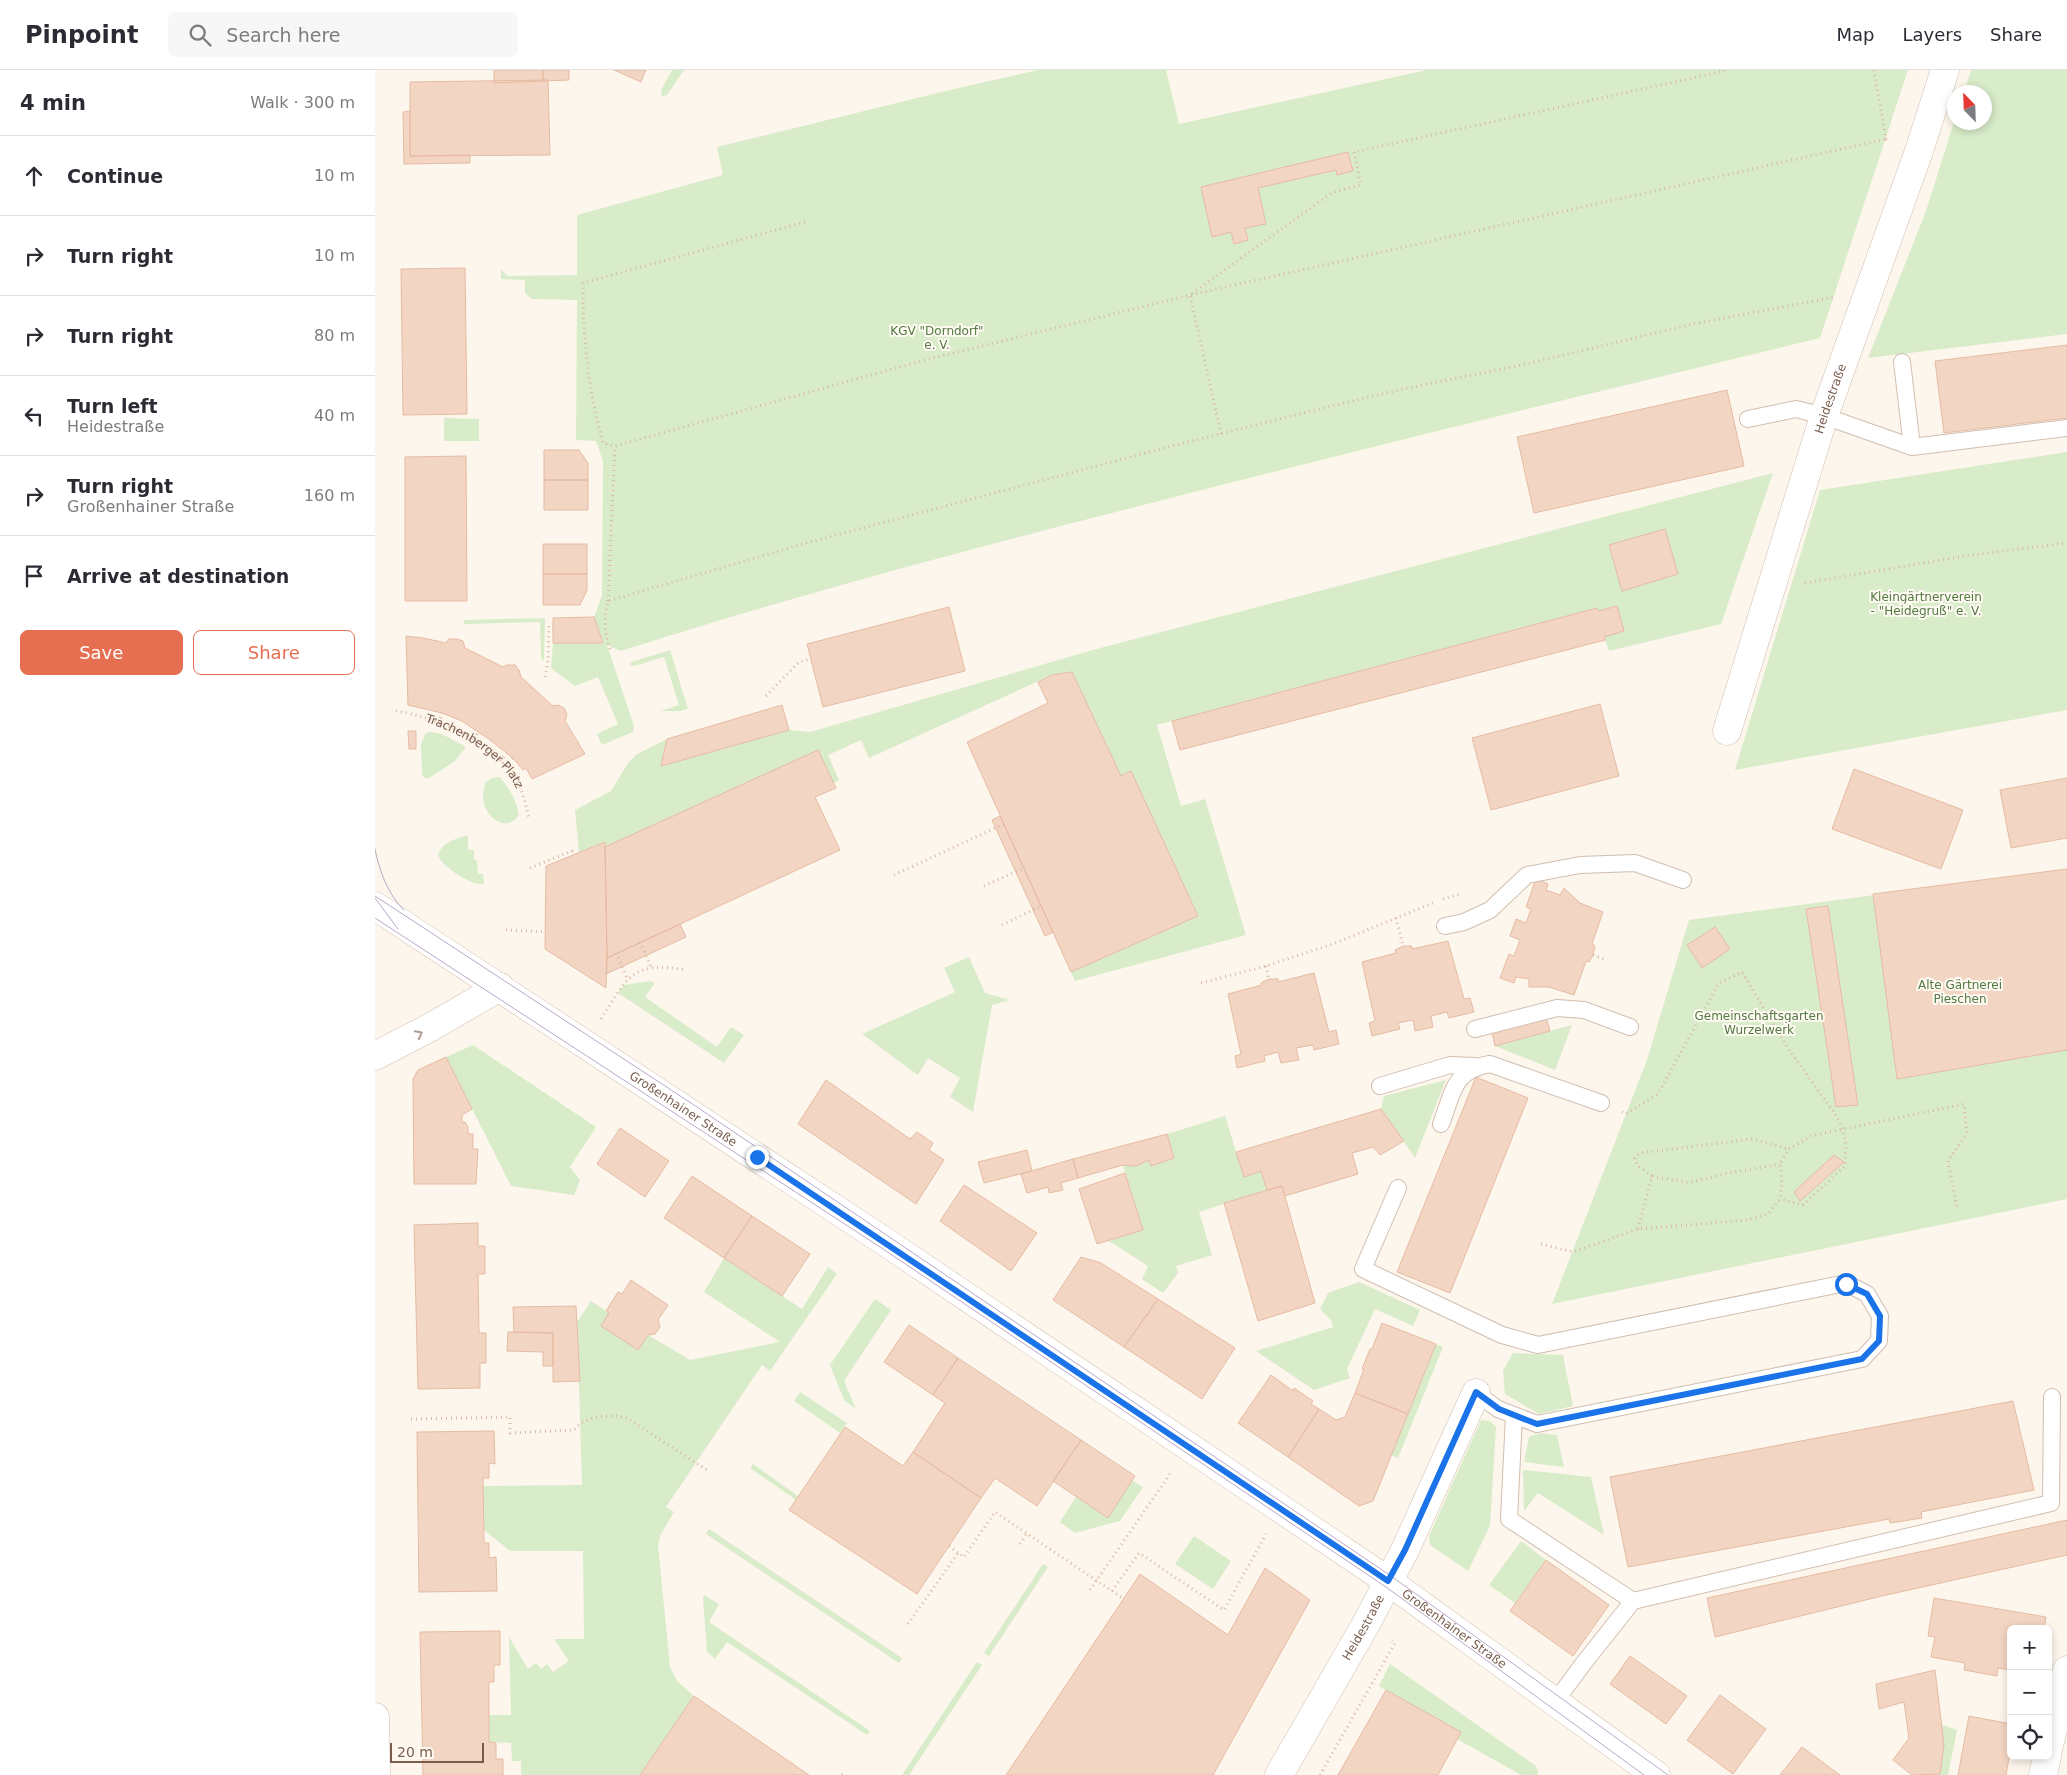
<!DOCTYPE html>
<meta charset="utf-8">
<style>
body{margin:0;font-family:"DejaVu Sans",sans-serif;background:#f7f7f7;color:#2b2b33}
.controls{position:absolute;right:15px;bottom:15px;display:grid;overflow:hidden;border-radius:8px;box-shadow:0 2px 8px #0003}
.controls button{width:45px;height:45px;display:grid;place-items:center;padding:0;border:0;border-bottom:1px solid #e1e1e2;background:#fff;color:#2b2b33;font:25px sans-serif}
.compass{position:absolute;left:1572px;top:15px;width:45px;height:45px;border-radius:50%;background:#fff;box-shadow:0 2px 8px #0003;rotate:337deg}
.scale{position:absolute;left:15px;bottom:12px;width:94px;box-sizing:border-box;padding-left:5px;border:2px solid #7a5c4d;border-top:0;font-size:14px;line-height:18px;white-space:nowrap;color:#7a5c4d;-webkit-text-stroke:4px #fffaf3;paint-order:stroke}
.stop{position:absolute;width:15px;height:15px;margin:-11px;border:4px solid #1a73e8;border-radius:50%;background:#fff}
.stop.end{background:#1a73e8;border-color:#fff;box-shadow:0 1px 5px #0008}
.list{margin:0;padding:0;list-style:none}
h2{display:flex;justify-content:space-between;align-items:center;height:65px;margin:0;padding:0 20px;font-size:21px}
h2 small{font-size:16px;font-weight:400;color:#7c7c81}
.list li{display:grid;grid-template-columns:32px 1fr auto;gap:15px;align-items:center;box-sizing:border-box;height:80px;padding:0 20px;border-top:1px solid #e1e1e2}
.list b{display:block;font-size:19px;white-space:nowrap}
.list p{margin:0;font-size:16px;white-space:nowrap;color:#7c7c81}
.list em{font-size:16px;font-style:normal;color:#7c7c81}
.actions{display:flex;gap:10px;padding:15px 20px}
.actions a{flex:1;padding:11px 0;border:1px solid #e76f51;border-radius:8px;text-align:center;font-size:18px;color:#e76f51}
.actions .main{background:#e76f51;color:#fff}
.icon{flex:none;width:28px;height:28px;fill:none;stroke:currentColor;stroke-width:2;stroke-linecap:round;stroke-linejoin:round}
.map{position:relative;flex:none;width:1692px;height:1705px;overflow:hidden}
header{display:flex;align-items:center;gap:30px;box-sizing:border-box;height:70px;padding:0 25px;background:#fff;border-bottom:1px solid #e1e1e2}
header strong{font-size:24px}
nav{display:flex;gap:28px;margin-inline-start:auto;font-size:18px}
.search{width:350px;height:45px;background:#f7f7f7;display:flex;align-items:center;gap:12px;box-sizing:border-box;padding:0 18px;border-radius:8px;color:#7c7c81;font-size:19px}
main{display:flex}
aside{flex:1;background:#fff}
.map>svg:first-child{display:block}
.green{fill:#d8ecc9}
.building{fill:#f3d5c3;stroke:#e6bba3}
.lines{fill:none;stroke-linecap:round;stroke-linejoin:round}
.service-casing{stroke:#d1beb0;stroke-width:18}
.minor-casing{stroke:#d1beb0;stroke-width:29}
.tertiary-casing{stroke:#d1beb0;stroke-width:29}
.secondary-casing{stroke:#d6c0b0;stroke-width:29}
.path{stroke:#d9b8a5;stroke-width:3;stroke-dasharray:1 4;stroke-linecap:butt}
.service{stroke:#fff;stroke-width:16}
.minor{stroke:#fff;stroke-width:28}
.tertiary{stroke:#fff;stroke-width:28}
.secondary{stroke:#fff;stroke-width:28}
.tram{stroke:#b9a8c9;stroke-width:1}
.oneway{stroke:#af9d94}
.route{stroke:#1a73e8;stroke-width:6}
.labels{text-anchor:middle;stroke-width:4;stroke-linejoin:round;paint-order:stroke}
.park-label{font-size:12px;fill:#537a41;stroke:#fffaf3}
.street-label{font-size:12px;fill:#7a5c4d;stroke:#fffaf3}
</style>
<header>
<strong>Pinpoint</strong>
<div class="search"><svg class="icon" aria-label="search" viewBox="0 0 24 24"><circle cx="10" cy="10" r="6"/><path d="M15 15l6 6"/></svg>Search here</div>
<nav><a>Map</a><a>Layers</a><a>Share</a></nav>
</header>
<main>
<aside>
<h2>4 min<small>Walk · 300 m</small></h2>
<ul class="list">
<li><svg class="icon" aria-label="ahead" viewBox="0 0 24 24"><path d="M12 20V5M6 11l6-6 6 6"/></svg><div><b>Continue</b></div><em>10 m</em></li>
<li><svg class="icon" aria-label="right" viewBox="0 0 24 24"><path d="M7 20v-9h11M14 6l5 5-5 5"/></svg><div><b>Turn right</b></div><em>10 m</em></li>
<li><svg class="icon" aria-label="right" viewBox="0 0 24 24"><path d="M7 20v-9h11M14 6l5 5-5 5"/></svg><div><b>Turn right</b></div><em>80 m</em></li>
<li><svg class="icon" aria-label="left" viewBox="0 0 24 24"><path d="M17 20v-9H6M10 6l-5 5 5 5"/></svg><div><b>Turn left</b><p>Heidestraße</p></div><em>40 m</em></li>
<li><svg class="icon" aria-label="right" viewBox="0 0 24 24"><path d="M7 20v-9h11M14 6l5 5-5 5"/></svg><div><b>Turn right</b><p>Großenhainer Straße</p></div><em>160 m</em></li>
<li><svg class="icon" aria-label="arrive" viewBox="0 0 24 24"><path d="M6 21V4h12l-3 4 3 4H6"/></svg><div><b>Arrive at destination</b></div></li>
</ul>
<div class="actions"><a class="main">Save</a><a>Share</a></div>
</aside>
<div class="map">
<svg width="1692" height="1705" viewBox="0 0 1692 1705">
<rect width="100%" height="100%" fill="#fdf6ec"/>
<path class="green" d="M297,0H309L292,25L287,26L286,20Z
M663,0H791L804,54L1052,0H1533L1445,268C1209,325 973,382 737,443C572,485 408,529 246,581L232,575L259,656L258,662L227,675L222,664L243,654L223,607L200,616L176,598L178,573H228L219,547L227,525L228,391L221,371L201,370L202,230L157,229L150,223V210L126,209V199L132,206L202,205V145L348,105L342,77L579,19Z
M1596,0H1692V264L1493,288L1551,141L1579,52H1610V22H1589Z
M69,348L104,349V371H69Z
M1692,382V640L1360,700L1445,420Z
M1398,403L1346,554L1234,581L1229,567L1242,536L1223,541L1222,538L782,655L806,736L830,729L871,865L700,911L696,902L823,845L756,701L746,706L697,602L677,605L494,688L486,670L453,685L464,710L458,713L230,777L229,772L204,782L200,740L236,721L253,693L262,684L292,669L286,696L414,660L435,662L725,578Z
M170,548L169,591L166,588L165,552L89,554V550Z
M295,580L313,639L306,641H285L304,635L289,587L259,596L255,595L256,592Z
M55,662L67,664L91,677L80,691L54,708H50L47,705L46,674L50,664Z
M125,707C135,719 141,730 144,745C130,764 110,747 108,728C108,722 109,717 111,712L117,708Z
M93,765V780H99V790H102L103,804H108L109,814C98,817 66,796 63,785C67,772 81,769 93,765Z
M1692,799V1129L1177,1234L1272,990L1314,850Z
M594,887L610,923L634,930L617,935L598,1042L575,1027L585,1008L553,988L543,1005L487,964L580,922L569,898Z
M275,911L280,913L270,927L342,977L356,957L369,965L349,993L243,923L248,915Z
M1197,955L1180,1000L1120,976Z
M98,975L221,1057L195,1097L205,1110L199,1125L136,1116L71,987Z
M1071,1010L1040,1088L1006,1039L1009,1026Z
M850,1046L869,1107L886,1101L892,1120L824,1142L837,1185L801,1196L803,1203L788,1223L767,1209L773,1196L734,1171L768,1160L748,1095L761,1096L774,1090L776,1096L799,1088L792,1064Z
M349,1188L427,1239L453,1197L462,1204L395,1301L387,1295L291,1437L299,1442L286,1464L283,1475L295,1597L302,1611L319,1626L265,1705H146V1691H137L136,1673L114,1672V1645H136L134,1567L153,1599L161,1593L166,1599L172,1594L178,1602L194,1591L179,1569H209L208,1481H135L109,1460L108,1416L207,1415L202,1252L216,1231L234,1243L263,1280L273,1265L315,1290L405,1272L329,1222Z
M984,1212L1045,1240L1038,1256L1000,1239L972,1299L975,1308L939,1320L881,1281L958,1257L956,1250L945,1239L953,1223Z
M500,1229L516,1240L469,1311L481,1339L469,1330L455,1295Z
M1061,1274L1068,1277L1023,1388L1016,1385Z
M1138,1283L1188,1285L1198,1336L1164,1344L1130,1324L1128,1301Z
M425,1322L472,1353L465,1363L419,1331Z
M1106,1350L1115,1351L1121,1357L1115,1456L1093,1501L1055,1475L1054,1466Z
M1165,1363L1182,1365L1189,1397L1149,1392L1154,1367Z
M378,1394L423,1426L421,1430L375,1398Z
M1148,1400L1216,1407L1229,1465L1163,1423L1149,1441Z
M757,1410L768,1417L745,1451L700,1463L685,1452L701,1427L733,1447Z
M334,1459L527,1588L524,1593L331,1464Z
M819,1466L856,1491L838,1519L800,1494Z
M1146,1471L1171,1490L1140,1533L1114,1515Z
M668,1494L673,1497L614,1586L609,1583Z
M329,1525L344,1534L334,1552L495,1661L492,1665L352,1572L340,1589L332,1582L328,1528Z
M602,1592L607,1595L534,1705H527Z
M1015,1594L1161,1696L1163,1701V1705H1146L1082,1669L1086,1662L1004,1616Z
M1567,1655L1582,1660L1573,1705H1564L1569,1675Z"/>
<path class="building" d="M119,0H168V11L119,13Z
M168,0H194V10L168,11Z
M239,0H271L266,12Z
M173,10L175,85L35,86V12Z
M35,41V86L95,85V93L29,94L28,42Z
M973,82L978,101L962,105L961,100L883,118L891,154L870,158L873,170L859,174L856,162L837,167L826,117Z
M90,198L92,344L28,345L26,199Z
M1692,275V348L1569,363L1560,291Z
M1352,320L1369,396L1159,443L1142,367Z
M169,380H204L213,393V410H169Z
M91,386L92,531H30V387Z
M169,410H213V440H169Z
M1290,459L1303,504L1247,521L1234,475Z
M168,474H212V504H168Z
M168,504H212V520L205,535H168Z
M1242,536L1249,561L1229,567L1230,570L805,680L797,651L1222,538L1223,541Z
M574,537L590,601L448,637L432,574Z
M219,547L228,573H178V548Z
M31,566L48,568L71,573L74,569H82L88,571L90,578L128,597L132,595H140L144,600L146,607L178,636L183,635L189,638L192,644L190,651L210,684L157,709L151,698L148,700L138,688L115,670L87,651L67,643L33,635Z
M697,602L746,706L756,701L823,846L696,902L592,672L673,633L663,612L677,605Z
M1225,634L1244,706L1116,740L1097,668Z
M407,635L414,660L286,696L292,669Z
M33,661H41V679H34Z
M443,680L461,718L440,727L465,780L232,888L230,777Z
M1479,699L1588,740L1566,799L1457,759Z
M1692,708V768L1636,778L1625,720Z
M625,746L678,862L670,866L617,750Z
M230,772L232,888L231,918L170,879L171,796Z
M1692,799V980L1522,1009L1498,824Z
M1161,809L1173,814L1171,820L1185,825L1189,818L1205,833L1228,842L1217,874L1220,876L1218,885L1214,892L1211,891L1199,925L1174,917H1154V909L1141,907L1139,913L1125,908L1134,884L1139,886L1145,870L1135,866L1141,849L1151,853L1156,839L1151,837Z
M1453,836L1483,1035L1461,1037L1431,839Z
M305,854L311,867L231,904L232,888Z
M1340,857L1355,879L1327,898L1312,875Z
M1073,871L1089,929L1095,928L1099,942L1074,948L1072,942L1056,946L1058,957L1040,961L1038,950L1023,953L1025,959L997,966L994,953L1000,951L987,892L1021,883L1020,880L1028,876H1037V879Z
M939,903L954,962L961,960L964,974L939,980L938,975L921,978L924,990L906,993L903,982L889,986L890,991L862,998L860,986L866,984L853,924L887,915L886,913L894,909H903V912Z
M1171,947L1175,961L1120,976L1117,962Z
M71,987L97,1039L87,1045V1052H90L93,1057V1064H98V1079H103L101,1114H39L38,1009L43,1000Z
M1101,1007L1153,1028L1075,1223L1022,1202Z
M451,1010L535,1069L542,1062L558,1073L554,1080L569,1090L541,1134L423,1054Z
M1006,1039L1029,1071L1005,1085L998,1077L977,1083L983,1104L910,1126L907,1116L892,1120L886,1101L869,1107L861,1082Z
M245,1058L294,1091L270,1127L222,1094Z
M792,1064L799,1088L776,1096L774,1090L761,1096L748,1095L703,1108L698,1089Z
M652,1080L657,1101L609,1113L603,1092Z
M1459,1085L1469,1092L1425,1131L1419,1122Z
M698,1089L703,1108L686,1113L688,1120L674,1123L673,1117L652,1123L646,1104Z
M750,1103L768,1160L722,1174L704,1119Z
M317,1106L377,1146L349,1188L289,1148Z
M589,1115L662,1163L636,1201L565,1151Z
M907,1116L940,1233L883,1251L849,1133Z
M377,1146L435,1184L407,1226L349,1188Z
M103,1153V1176H110V1204H103L104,1263H111V1293H105V1318L43,1319L39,1155Z
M706,1187L726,1193L783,1229L749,1277L678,1230Z
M256,1210L293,1235L283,1250L285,1257L280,1264L273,1265L263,1280L226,1256L234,1243L231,1241L243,1222L247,1224Z
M783,1229L860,1278L827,1329L749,1277Z
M201,1236L205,1311L178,1312V1263L139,1262L138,1237Z
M1007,1253L1061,1274L1033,1344L980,1323L989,1299H987L995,1279H997Z
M534,1255L583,1288L558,1325L509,1292Z
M133,1262L178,1263V1296H168V1282L132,1281Z
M583,1288L706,1370L662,1436L620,1408L606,1428L538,1382L570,1333L558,1325Z
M896,1305L918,1321L919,1318L938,1331L936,1334L944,1339L913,1387L863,1353Z
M980,1323L1033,1344L998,1431L984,1436L913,1387L944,1339L961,1350L970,1347Z
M1638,1331L1659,1420L1546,1442L1547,1448L1515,1453L1514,1449L1253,1497L1235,1407Z
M470,1357L528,1396L538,1382L606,1428L542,1524L414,1440Z
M119,1361L120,1394L114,1393V1408H108L109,1473H114V1488L121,1487L122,1521L44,1522L42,1362Z
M706,1370L760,1406L733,1448L678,1411Z
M1692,1450V1485L1507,1526L1340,1567L1332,1528Z
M1171,1490L1234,1535L1198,1586L1135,1541Z
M890,1498L935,1530L838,1705H631L765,1504L853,1565Z
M1559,1528L1671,1547L1669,1559H1636V1600L1623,1598L1622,1606L1589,1600L1590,1593L1556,1587L1560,1567L1553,1566Z
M125,1561V1595H119V1612H114V1672L121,1673V1689H128V1705H48L45,1562Z
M1255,1586L1312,1626L1291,1654L1235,1614Z
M1560,1600L1569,1675L1565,1704L1537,1705L1518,1690L1534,1668L1529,1632L1504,1639L1501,1614Z
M1011,1620L1086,1662L1063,1705H963Z
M1345,1625L1391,1659L1358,1704L1312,1670Z
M319,1626L434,1705H265Z
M1594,1646L1636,1654V1678L1631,1705H1583Z
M1427,1677L1465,1705H1405Z"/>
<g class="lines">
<defs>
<path id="service" d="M1373,349L1421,339L1449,346L1537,377L1527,292
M1537,377L1692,358
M1070,856L1089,852L1115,840L1152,805L1205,795L1260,793L1308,810
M1100,959L1182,938L1209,940L1255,957
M1005,1016L1075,995L1100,996
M1066,1054C1078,1023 1078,1000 1115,994L1226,1033
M1023,1118L988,1199L1127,1265L1163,1275L1471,1213L1492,1224L1505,1246L1504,1271L1487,1289L1162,1354L1123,1339L1101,1323
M1139,1345L1134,1449L1258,1531L1676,1433L1677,1327
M1180,1632L1208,1594L1258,1531"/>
<g id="minor">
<path id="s2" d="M1352,661L1449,346L1544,81L1570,0"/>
<path d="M1673,1680L1692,1600"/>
<path id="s3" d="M904,1705L991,1554L1030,1480L1101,1323"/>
<path d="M1668,1705L1672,1686"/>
</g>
<path id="tertiary" d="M0,986L56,957L125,917
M0,1647L1,1705"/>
<g id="secondary">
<path id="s4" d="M0,836L509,1171L1013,1511L1281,1705"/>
</g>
</defs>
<use href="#service" class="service-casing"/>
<use href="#minor" class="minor-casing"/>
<use href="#tertiary" class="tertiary-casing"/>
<use href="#secondary" class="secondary-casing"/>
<g class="path">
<path d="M1499,0L1511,69H1513"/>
<path d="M430,152L208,213C208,268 213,320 228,373L240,376L554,289L815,225L1511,69"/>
<path d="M846,364L815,225L958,122L986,115L979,82L1354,0"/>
<path d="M1430,513L1596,485L1692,473"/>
<path d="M233,531L240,376"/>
<path d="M235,579C229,562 229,548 233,531L435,472L793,377L948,338L1028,319L1147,295L1318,254L1460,227"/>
<path d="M170,607L173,591L174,556H178"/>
<path d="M391,626L424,592L436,589"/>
<path id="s1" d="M21,641C63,647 124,674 144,715C149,725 151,737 154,748"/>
<path d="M64,653L67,643"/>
<path d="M99,669L104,661"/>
<path d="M125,691L132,683"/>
<path d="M129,695L138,688"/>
<path d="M155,798L197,781L199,785"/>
<path d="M519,805L629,754"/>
<path d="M609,816L649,798"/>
<path d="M1068,829L1086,824"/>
<path d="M1021,848L1028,876"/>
<path d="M627,855L666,836"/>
<path d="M131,860L170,862"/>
<path d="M265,872L276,897"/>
<path d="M241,883L252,908"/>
<path d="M1218,885L1229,889"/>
<path d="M891,896L894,909"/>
<path d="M826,913L891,896L958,874L1058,833"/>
<path d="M226,949C252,909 256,890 310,900"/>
<path d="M1247,1042L1251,1044L1283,1024L1344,913L1367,902L1412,977L1460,1044L1468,1059L1471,1075L1470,1096L1428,1135L1405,1129"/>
<path d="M1277,1106L1262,1095L1260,1088L1265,1083L1377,1069L1414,1079"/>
<path d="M1263,1159L1277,1106L1313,1113L1349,1104L1405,1094"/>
<path d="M1166,1174L1198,1182L1263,1159L1372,1150L1393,1144L1405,1129L1407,1112L1405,1094L1414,1079L1436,1066L1589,1034L1592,1063L1573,1091L1582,1137"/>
<path d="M36,1349L135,1347V1363L199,1360C210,1345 235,1344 252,1348L332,1400"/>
<path d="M645,1474L652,1463"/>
<path d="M574,1476L583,1483"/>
<path d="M715,1520L797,1401"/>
<path d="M737,1521L749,1529"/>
<path d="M533,1554L583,1483L589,1487L620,1442L737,1521L764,1483L849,1540L891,1464"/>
<path d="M467,1705L468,1704"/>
<path d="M945,1705L1020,1573L1017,1571"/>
</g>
<use href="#service" class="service"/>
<use href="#minor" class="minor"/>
<use href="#tertiary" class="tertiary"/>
<use href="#secondary" class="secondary"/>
<path class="tram" d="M0,779C4,800 13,825 29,840
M0,826L319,1035L1016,1506L1293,1705
M0,828L23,859
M0,848L505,1177L1011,1517L1269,1705"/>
</g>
<defs><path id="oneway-chevron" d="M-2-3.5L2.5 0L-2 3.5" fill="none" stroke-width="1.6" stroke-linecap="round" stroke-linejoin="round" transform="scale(1.25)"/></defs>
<use class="oneway" href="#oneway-chevron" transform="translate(44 964) rotate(-27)"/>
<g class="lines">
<path class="route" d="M382,1087L1013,1511L1030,1480L1101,1322L1124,1339L1162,1354L1487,1289L1504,1271L1505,1246L1492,1224L1471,1214"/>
</g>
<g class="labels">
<g class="park-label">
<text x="562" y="265">KGV "Dorndorf"<tspan x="562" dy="14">e. V.</tspan></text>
<text x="1551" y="531">Kleingärtnerverein<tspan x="1551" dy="14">- "Heidegruß" e. V.</tspan></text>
<text x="1585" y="919">Alte Gärtnerei<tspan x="1585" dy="14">Pieschen</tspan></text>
<text x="1384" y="950">Gemeinschaftsgarten<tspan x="1384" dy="14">Wurzelwerk</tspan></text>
</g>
<g class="street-label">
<text dy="4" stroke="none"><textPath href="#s2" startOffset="348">Heidestraße</textPath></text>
<text dy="4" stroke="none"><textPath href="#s1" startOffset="91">Trachenberger Platz</textPath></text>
<text dy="4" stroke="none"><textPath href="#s4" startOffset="369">Großenhainer Straße</textPath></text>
<text dy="4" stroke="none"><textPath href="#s3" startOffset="170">Heidestraße</textPath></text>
<text dy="4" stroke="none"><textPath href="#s4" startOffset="1299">Großenhainer Straße</textPath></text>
</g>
</g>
</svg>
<div class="controls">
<button>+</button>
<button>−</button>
<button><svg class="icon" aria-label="locate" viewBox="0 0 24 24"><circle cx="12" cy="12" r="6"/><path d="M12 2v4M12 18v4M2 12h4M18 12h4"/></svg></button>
</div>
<svg class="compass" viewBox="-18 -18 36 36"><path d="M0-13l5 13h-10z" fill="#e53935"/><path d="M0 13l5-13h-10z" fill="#7c7c81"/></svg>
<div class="scale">20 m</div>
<div class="stop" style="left:1471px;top:1214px"></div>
<div class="stop end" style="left:382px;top:1087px"></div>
</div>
</main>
